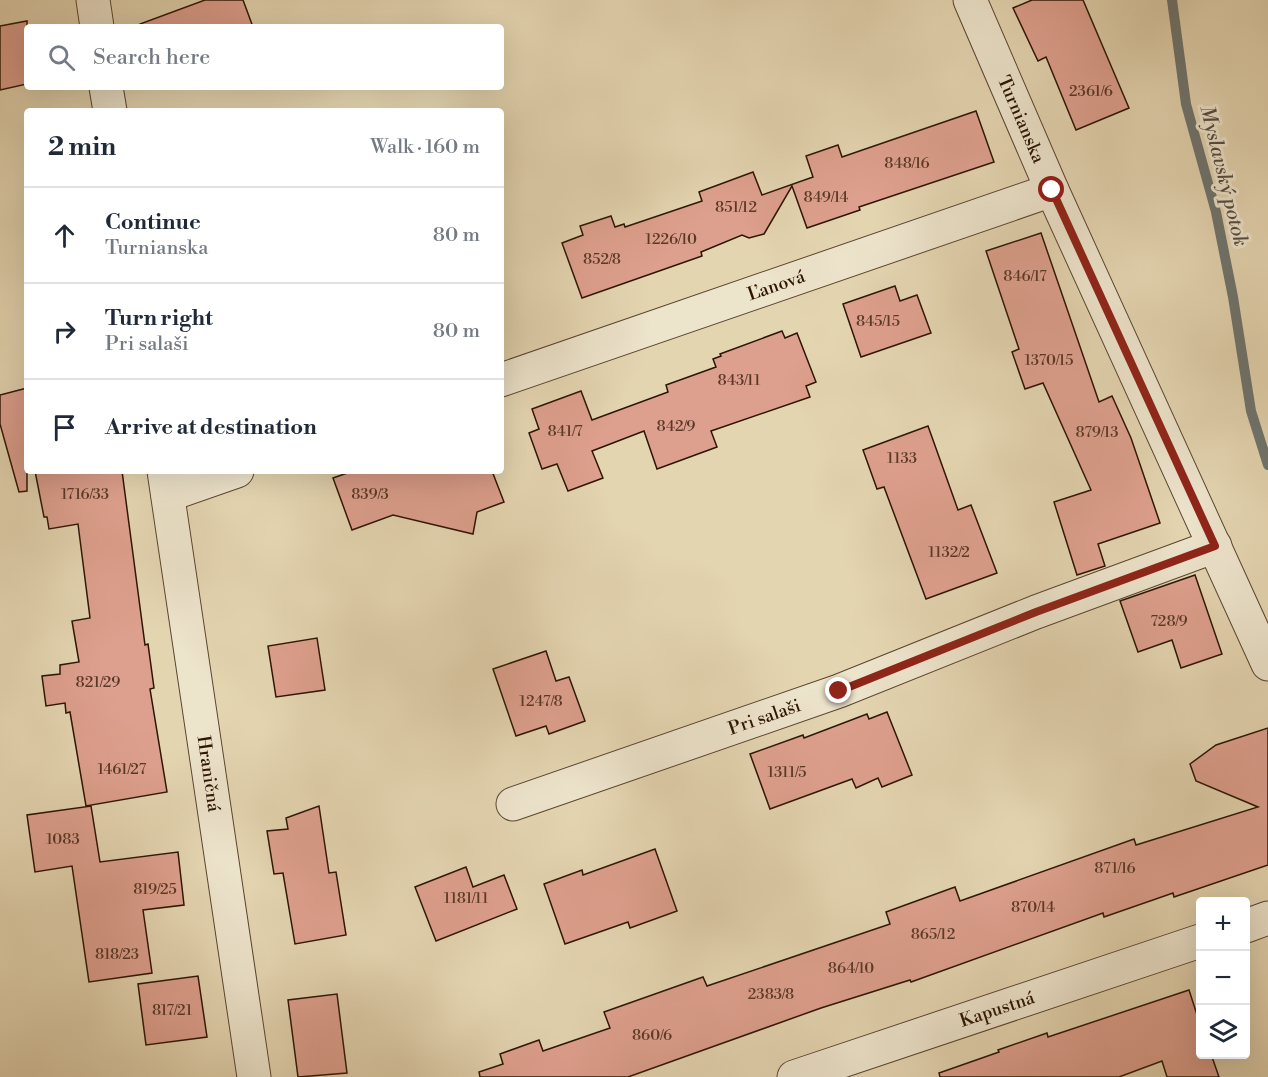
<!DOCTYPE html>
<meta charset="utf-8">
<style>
body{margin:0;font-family:"Libre Bodoni",serif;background:#f2f2f3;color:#1f2937}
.controls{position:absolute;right:18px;bottom:18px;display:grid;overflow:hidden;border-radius:6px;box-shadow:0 6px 24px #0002}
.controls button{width:54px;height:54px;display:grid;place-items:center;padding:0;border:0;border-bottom:2px solid #e0e1e3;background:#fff;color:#1f2937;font:30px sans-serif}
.stop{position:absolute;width:18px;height:18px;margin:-14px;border:4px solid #8f2418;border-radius:50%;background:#fff}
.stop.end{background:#8f2418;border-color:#fff;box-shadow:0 2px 6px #0008}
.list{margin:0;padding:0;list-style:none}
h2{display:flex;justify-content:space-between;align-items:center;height:78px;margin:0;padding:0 24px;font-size:26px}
h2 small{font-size:20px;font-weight:400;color:#747a83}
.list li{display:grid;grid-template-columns:39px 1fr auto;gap:18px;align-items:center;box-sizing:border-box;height:96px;padding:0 24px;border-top:2px solid #e0e1e3}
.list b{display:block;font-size:22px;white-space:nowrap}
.list p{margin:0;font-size:20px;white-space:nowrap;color:#747a83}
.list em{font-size:20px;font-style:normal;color:#747a83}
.icon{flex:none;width:33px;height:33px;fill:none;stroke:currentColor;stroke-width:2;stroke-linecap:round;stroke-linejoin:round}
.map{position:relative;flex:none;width:1268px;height:1077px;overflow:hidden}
.search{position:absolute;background:#fff;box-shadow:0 6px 24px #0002;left:24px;top:24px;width:480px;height:66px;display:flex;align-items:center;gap:15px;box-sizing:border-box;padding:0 21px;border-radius:6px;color:#747a83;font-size:22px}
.panel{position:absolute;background:#fff;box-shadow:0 6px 24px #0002;left:24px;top:108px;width:480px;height:366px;border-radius:6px}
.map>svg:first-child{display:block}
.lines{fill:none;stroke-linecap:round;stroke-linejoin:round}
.stream{stroke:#6f7670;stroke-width:10}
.building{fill:#dea08e;stroke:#2d1505;stroke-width:1.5}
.street-casing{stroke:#5b4530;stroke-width:35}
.street{stroke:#ede4cc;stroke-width:33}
.route{stroke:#8f2418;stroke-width:8}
.labels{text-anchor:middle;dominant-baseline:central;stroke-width:6;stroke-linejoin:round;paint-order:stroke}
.number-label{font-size:15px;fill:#593827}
.street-label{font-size:18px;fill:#2d1505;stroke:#ede4cc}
.water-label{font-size:20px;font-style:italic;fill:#544d43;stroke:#ede4cc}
</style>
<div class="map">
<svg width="1268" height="1077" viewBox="0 0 1268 1077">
<rect width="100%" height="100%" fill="#e4d5b1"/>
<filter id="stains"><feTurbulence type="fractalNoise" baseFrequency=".00333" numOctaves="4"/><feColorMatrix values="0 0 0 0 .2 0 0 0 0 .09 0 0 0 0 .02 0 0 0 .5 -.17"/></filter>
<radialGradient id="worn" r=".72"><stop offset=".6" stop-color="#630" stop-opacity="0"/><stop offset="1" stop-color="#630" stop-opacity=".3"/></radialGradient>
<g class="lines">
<path class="stream" d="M1172 0 1186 104 1216 212 1233 297 1251 411 1268 465"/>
</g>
<g class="building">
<path d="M205 0H243L253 27H140V24Z"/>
<path d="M1032 0H1083L1129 108 1076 130 1046 57 1038 61 1013 8Z"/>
<path d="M27 21V84L0 90V26Z"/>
<path d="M976 111 994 162 859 207 860 210 807 228 792 186 764 234 749 238 742 235 701 252 702 256 582 298 562 243 583 235 580 226 611 216 615 227 624 224 625 227 702 201 699 192 753 172 762 195 813 177 806 156 838 145 842 157Z"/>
<path d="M1041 233 1099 402 1112 396 1131 438 1160 523 1098 544 1105 566 1077 575 1054 502 1091 490 1043 383 1025 389 1012 352 1019 349 986 251Z"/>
<path d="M895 286 900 301 917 295 931 333 861 357 843 304Z"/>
<path d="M782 331 785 338 797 333 816 382 806 386 810 397 711 431 717 447 657 469 644 431 592 451 603 478 568 491 557 464 542 469 529 433 539 429 532 409 581 391 592 420 668 392 666 385 716 367 713 359 721 356 720 354Z"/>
<path d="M27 388V491L19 492 0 424V395Z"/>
<path d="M928 426 958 510 971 505 997 573 926 599 884 487 877 489 863 450Z"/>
<path d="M35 471H122L145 645 148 644 154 688 150 689 167 792 86 806 70 712 66 713 65 703 46 706 42 676 60 674V665L79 662 72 621 90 618 78 524 49 529 47 517H44Z"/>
<path d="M353 471H492L504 502 477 512 473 534 393 515 352 530 333 478Z"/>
<path d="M1195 575 1222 654 1181 668 1172 640 1138 652 1120 601Z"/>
<path d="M317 638 325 690 276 697 268 646Z"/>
<path d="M546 651 556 681 569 677 585 721 549 734 546 726 516 736 493 669Z"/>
<path d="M887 712 912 775 882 787 878 778 856 788 852 779 770 809 750 754 803 735 804 738 867 714 869 719Z"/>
<path d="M1268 728V865L1174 897 1173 893 1104 917 1103 913 911 982 910 980 821 1008 628 1077H480L479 1072 503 1064 500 1054 539 1040 543 1051 610 1028 604 1012 703 977 707 986 890 924 886 912 955 887 960 901 1134 839 1136 845 1258 807 1196 781 1190 764 1216 745Z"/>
<path d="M91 806 100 862 178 852 184 905 143 910 152 973 89 982 72 866 35 872 27 815Z"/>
<path d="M319 806 329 873 336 872 346 935 295 944 283 873 274 874 267 831 288 829 286 818Z"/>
<path d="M655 849 677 911 630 928 628 922 565 944 544 884 582 870 583 875Z"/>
<path d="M466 867 473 887 504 875 517 909 436 941 415 887Z"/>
<path d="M198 976 207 1037 146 1045 138 984Z"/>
<path d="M1189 990 1200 1024V1054H1211L1219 1077H1167L1162 1061 1119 1077H940L939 1073 999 1052 998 1050 1047 1033 1048 1037Z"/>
<path d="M337 994 347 1073 298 1077 288 1000Z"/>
</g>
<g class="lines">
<g class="street-casing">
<g id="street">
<path d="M93 0 97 27"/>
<path id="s1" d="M970 0 1052 190 1268 664"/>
<path d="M106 87 110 111"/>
<path id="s2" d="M501 380 1052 190"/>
<path id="s3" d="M164 471 254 1077"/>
<path d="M168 495 237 471"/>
<path id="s4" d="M513 804 839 691 1036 612 1215 546"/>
<path d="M1246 926 1268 918"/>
<path id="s5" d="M794 1077 1200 941"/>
</g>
</g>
<use href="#street" class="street"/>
</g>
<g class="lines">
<path class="route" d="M839 691 1036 612 1215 546 1052 190"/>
</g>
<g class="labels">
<g class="number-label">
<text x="1091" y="91">2361/6</text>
<text x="907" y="163">848/16</text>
<text x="826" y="197">849/14</text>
<text x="736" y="207">851/12</text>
<text x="671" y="239">1226/10</text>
<text x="602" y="259">852/8</text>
<text x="1025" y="276">846/17</text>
<text x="878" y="321">845/15</text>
<text x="1049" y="360">1370/15</text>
<text x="739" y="380">843/11</text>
<text x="676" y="426">842/9</text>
<text x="565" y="431">841/7</text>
<text x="1097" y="432">879/13</text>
<text x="902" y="458">1133</text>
<text x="85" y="494">1716/33</text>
<text x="370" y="494">839/3</text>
<text x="949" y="552">1132/2</text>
<text x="1169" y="621">728/9</text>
<text x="98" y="682">821/29</text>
<text x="541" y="701">1247/8</text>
<text x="122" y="769">1461/27</text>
<text x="787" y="772">1311/5</text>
<text x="63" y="839">1083</text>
<text x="1115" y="868">871/16</text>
<text x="155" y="889">819/25</text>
<text x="466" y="898">1181/11</text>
<text x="1033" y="907">870/14</text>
<text x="933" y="934">865/12</text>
<text x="117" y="954">818/23</text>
<text x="851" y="968">864/10</text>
<text x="771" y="994">2383/8</text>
<text x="172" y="1010">817/21</text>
<text x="652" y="1035">860/6</text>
</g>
<g class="street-label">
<text stroke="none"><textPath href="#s1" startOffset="130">Turnianska</textPath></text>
<text stroke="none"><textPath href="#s2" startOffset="291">Ľanová</textPath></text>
<text stroke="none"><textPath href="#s4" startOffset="266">Pri salaši</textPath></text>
<text stroke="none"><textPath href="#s3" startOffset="306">Hraničná</textPath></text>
<text stroke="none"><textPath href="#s5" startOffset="214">Kapustná</textPath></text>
</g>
<g class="water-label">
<text transform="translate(1223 176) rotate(76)">Myslavský potok</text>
</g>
</g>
<rect width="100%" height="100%" filter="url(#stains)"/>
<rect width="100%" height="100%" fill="url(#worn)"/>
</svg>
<div class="controls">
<button>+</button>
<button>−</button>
<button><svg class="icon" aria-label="layers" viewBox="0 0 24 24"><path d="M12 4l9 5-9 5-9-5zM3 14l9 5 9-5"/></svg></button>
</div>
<div class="stop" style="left:1052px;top:190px"></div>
<div class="stop end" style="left:839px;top:691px"></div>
<div class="search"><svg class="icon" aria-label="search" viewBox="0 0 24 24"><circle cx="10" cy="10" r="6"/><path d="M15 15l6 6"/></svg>Search here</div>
<section class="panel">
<h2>2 min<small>Walk · 160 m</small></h2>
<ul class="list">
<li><svg class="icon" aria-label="ahead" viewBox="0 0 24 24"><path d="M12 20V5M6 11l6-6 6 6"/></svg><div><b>Continue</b><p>Turnianska</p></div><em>80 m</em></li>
<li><svg class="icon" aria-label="right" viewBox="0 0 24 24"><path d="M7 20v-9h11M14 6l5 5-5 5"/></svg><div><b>Turn right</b><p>Pri salaši</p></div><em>80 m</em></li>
<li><svg class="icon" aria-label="arrive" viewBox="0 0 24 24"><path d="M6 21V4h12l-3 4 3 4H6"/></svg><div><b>Arrive at destination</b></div></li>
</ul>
</section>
</div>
